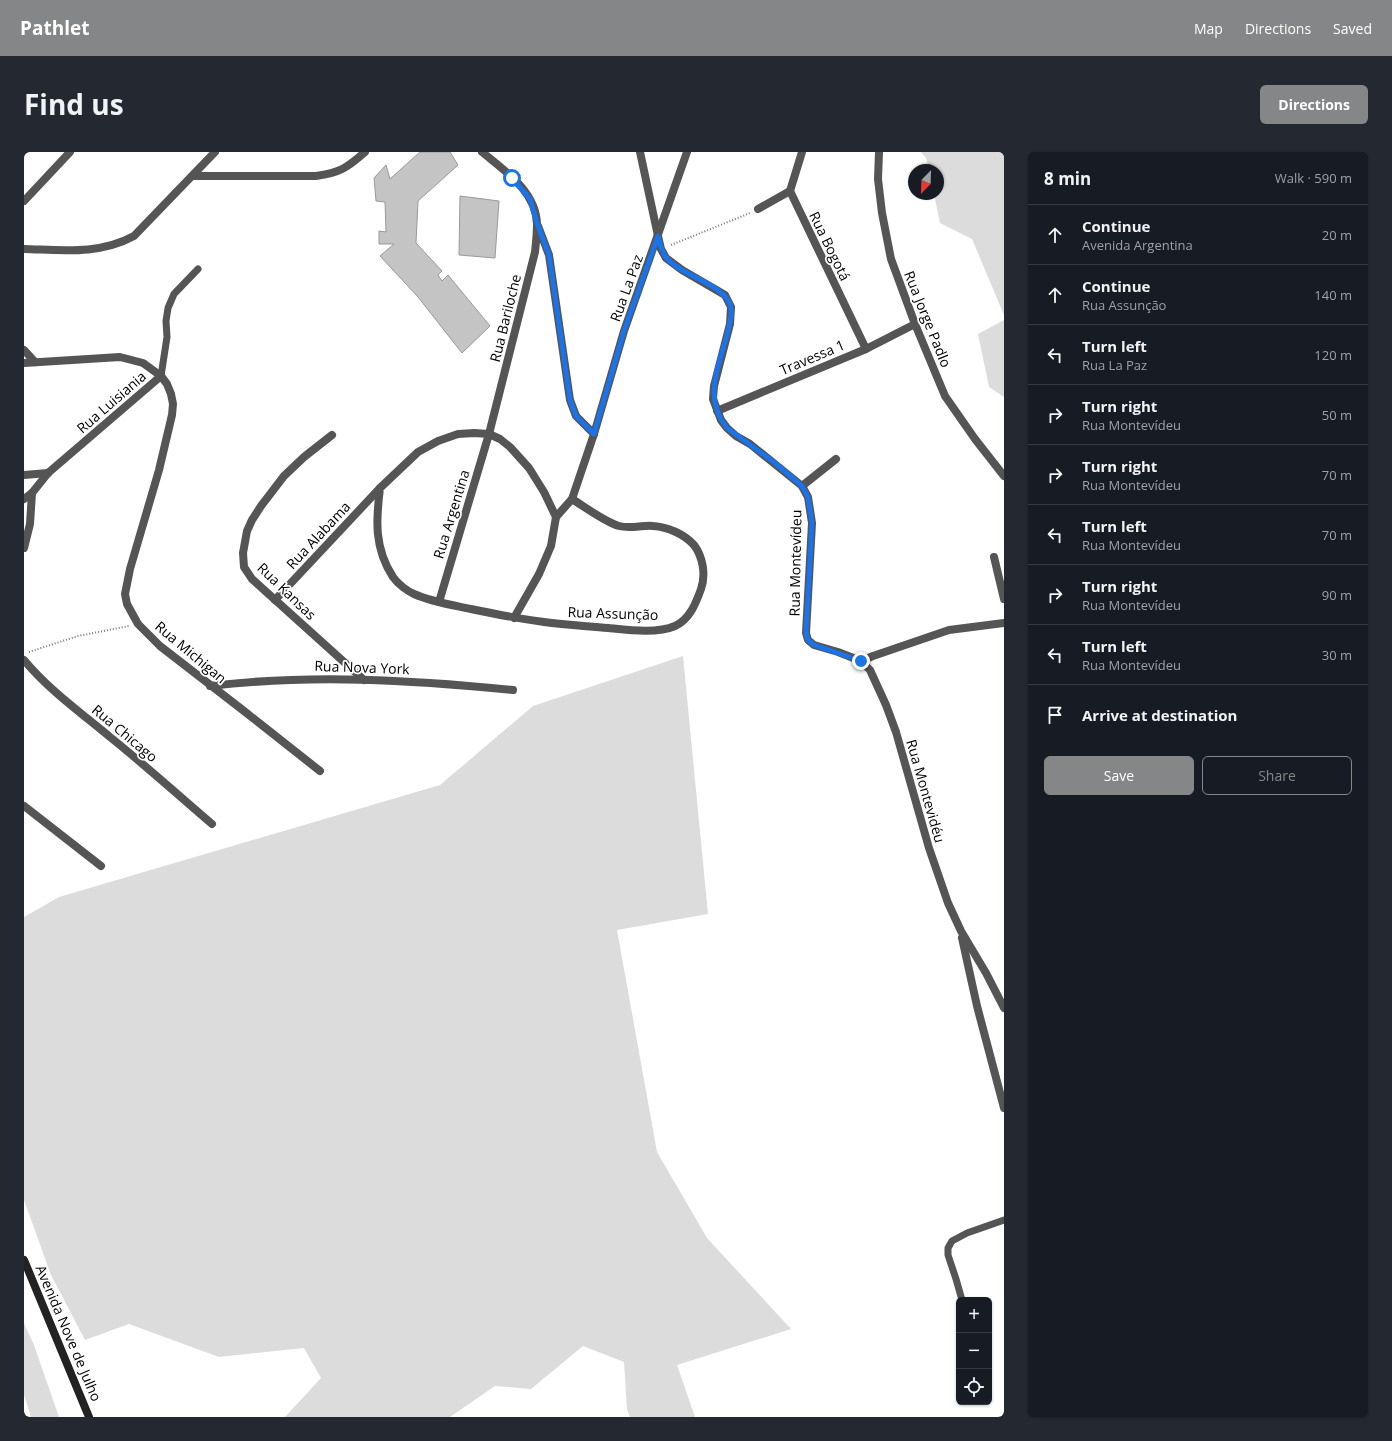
<!DOCTYPE html>
<meta charset="utf-8">
<style>
body{margin:0;font-family:"Open Sans",sans-serif;background:#242831;color:#f1f3f6}
.controls{position:absolute;right:12px;bottom:12px;display:grid;overflow:hidden;border-radius:6px;box-shadow:0 1px 3px #0004}
.controls button{width:36px;height:36px;display:grid;place-items:center;padding:0;border:0;border-bottom:1px solid #363941;background:#171b24;color:#f1f3f6;font:20px sans-serif}
.compass{position:absolute;left:884px;top:12px;width:36px;height:36px;border-radius:50%;background:#171b24;box-shadow:0 1px 3px #0004;rotate:203deg}
.stop{position:absolute;width:12px;height:12px;margin:-9px;border:3px solid #1a73e8;border-radius:50%;background:#fff}
.stop.end{background:#1a73e8;border-color:#fff;box-shadow:0 1px 4px #0008}
.list{margin:0;padding:0;list-style:none}
h2{display:flex;justify-content:space-between;align-items:center;height:52px;margin:0;padding:0 16px;font-size:17px}
h2 small{font-size:13px;font-weight:400;color:#9ea1a6}
.list li{display:grid;grid-template-columns:26px 1fr auto;gap:12px;align-items:center;box-sizing:border-box;height:60px;padding:0 16px;border-top:1px solid #363941}
.list b{display:block;font-size:15px;white-space:nowrap}
.list p{margin:0;font-size:13px;white-space:nowrap;color:#9ea1a6}
.list em{font-size:13px;font-style:normal;color:#9ea1a6}
.actions{display:flex;gap:8px;padding:12px 16px}
.actions a{flex:1;padding:9px 0;border:1px solid #858687;border-radius:6px;text-align:center;font-size:14px;color:#858687}
.actions .main{background:#858687;color:#fff}
.icon{flex:none;width:22px;height:22px;fill:none;stroke:currentColor;stroke-width:2;stroke-linecap:round;stroke-linejoin:round}
.map{position:relative;flex:none;width:980px;height:1265px;overflow:hidden;border-radius:6px}
header{display:flex;align-items:center;gap:24px;box-sizing:border-box;height:56px;padding:0 20px;background:#858687;color:#fff}
header strong{font-size:19px}
nav{display:flex;gap:22px;margin-inline-start:auto;font-size:14px}
.intro{display:flex;align-items:center;justify-content:space-between;box-sizing:border-box;height:96px;padding:0 24px}
h1{margin:0;font-size:28px}
.button{padding:10px 18px;border-radius:6px;background:#858687;color:#fff;font-size:14px;font-weight:700}
main{display:flex;gap:24px;padding:0 24px}
aside{flex:1;background:#171b24;border-radius:6px;box-shadow:0 1px 3px #0004}
.map>svg:first-child{display:block}
.green{fill:#dcdcdc}
.building{fill:#c4c4c4;stroke:#999}
.lines{fill:none;stroke-linecap:round;stroke-linejoin:round}
.path{stroke:#777;stroke-width:2;stroke-dasharray:1 2;stroke-linecap:butt}
.lane{stroke:#555;stroke-width:7}
.street{stroke:#555;stroke-width:8}
.secondary{stroke:#222;stroke-width:8}
.route{stroke:#1a73e8;stroke-width:5}
.labels{text-anchor:middle;dominant-baseline:central;stroke-width:3.5;stroke-linejoin:round;paint-order:stroke}
.street-label{font-size:14px;fill:#000;stroke:#fff}
</style>
<header>
<strong>Pathlet</strong>
<nav><a>Map</a><a>Directions</a><a>Saved</a></nav>
</header>
<div class="intro"><h1>Find us</h1><a class="button">Directions</a></div>
<main>
<div class="map">
<svg width="980" height="1265" viewBox="0 0 980 1265">
<rect width="100%" height="100%" fill="#fff"/>
<g class="green">
<path d="M897 0H980V163L948 87 916 71 910 42H914V18H905L902 6Z"/>
<path d="M980 168V245L965 235 954 182Z"/>
<path d="M659 504 684 762 593 778 633 1000 683 1086 767 1177 653 1213 671 1265H606L603 1257 600 1210 559 1194 507 1237 471 1234 426 1265H261L297 1226 280 1196 195 1205 105 1172 61 1188 27 1123 0 1048V765L35 745 416 633 509 554Z"/>
<path d="M0 1171 10 1193 35 1265H7L0 1243Z"/>
</g>
<g class="building">
<path d="M396 0H426L434 13 394 49 392 91 418 119 414 123 418 129 424 123 466 174 438 201 394 145 356 104 370 92H355V79L362 80 361 50 352 49 350 26 362 13 366 27Z"/>
<path d="M436 44 475 49 471 106 435 103Z"/>
</g>
<g class="lines">
<g class="path">
<path d="M647 93 726 61"/>
<path d="M5 500 54 484 105 474"/>
</g>
<g class="lane">
<path d="M137 224 143 185 142 169 144 156 150 142 174 117"/>
<path d="M938 1148 932 1127 924 1103V1096L928 1089 943 1081 980 1068"/>
</g>
<g class="street">
<path d="M616 0 634 84 637 97 642 106 658 118 701 143 707 155 706 172 690 234 689 247 697 268 703 276 712 284 726 292 778 334 784 345 788 371 782 481 784 488 790 493 814 500 837 509 846 518 862 553 872 580 905 696 924 751 937 779 962 821 980 856"/>
<path d="M778 0 766 39 842 197"/>
<path d="M855 0 854 27 858 61 867 107 891 172 921 244 951 287 980 324"/>
<path d="M169 24H292C316 21 324 15 341 0"/>
<path d="M0 49 46 0"/>
<path d="M734 57 766 39"/>
<path d="M514 74 525 103 546 248 552 264 570 282 548 347 532 365"/>
<path d="M0 97C38 98 75 103 110 84L191 0"/>
<path d="M0 198 11 210"/>
<path d="M0 211 96 205 119 211 137 224 143 232 147 242 149 252 148 263 135 318 106 417 101 442 103 452 114 472 136 494 220 559 296 619"/>
<path d="M693 259 842 197 891 172"/>
<path d="M570 282 600 179 663 0"/>
<path d="M308 283 280 305 260 324 237 354 228 368 223 379 219 401 220 415 228 427 340 528"/>
<path d="M0 323 24 321"/>
<path d="M778 334 812 307"/>
<path d="M0 347 8 341 24 321 137 224"/>
<path d="M0 396 6 372 8 341"/>
<path d="M970 405 980 447"/>
<path d="M251 448 356 336"/>
<path d="M415 450 465 282 511 100C512 91 513 81 513 72 512 39 481 19 458 0"/>
<path d="M490 466 515 422 527 394 532 365 520 340 505 316 486 295 476 287 465 282 450 281 434 282 414 289 394 300 356 336C352 368 350 396 369 425 374 432 383 439 390 442 408 450 428 453 447 457 471 462 495 467 520 470 541 473 563 474 584 476 604 478 633 482 651 474 666 467 672 451 677 437 682 423 679 405 670 393 660 382 644 375 629 374 618 373 606 377 595 374 581 370 561 355 548 347"/>
<path d="M0 508C25 538 56 560 86 585 121 613 154 643 188 672"/>
<path d="M837 509 849 504 925 478 980 471"/>
<path d="M186 534C287 522 388 528 489 538"/>
<path d="M0 654 77 714"/>
<path d="M938 786 953 854 980 956"/>
</g>
<path class="secondary" d="M0 1108 65 1265"/>
</g>
<g class="lines">
<path class="route" d="M488 26 506 47 513 71 525 103 546 248 552 264 570 282 600 179 634 84C636 91 637 98 641 104 655 124 703 132 707 156 708 165 705 175 703 183 694 216 679 246 703 276L751 311 778 334 784 345 788 371 782 481 784 488 790 493 837 509"/>
</g>
<g class="labels">
<g class="street-label">
<text transform="translate(806 94) rotate(64)">Rua Bogotá</text>
<text transform="translate(602 136) rotate(-70)">Rua La Paz</text>
<text transform="translate(481 166) rotate(-76)">Rua Bariloche</text>
<text transform="translate(904 167) rotate(68)">Rua Jorge Padlo</text>
<text transform="translate(788 205) rotate(-23)">Travessa 1</text>
<text transform="translate(87 250) rotate(-41)">Rua Luisiania</text>
<text transform="translate(427 362) rotate(-73)">Rua Argentina</text>
<text transform="translate(294 383) rotate(-47)">Rua Alabama</text>
<text transform="translate(771 411) rotate(-89)">Rua Montevídeu</text>
<text transform="translate(263 439) rotate(44)">Rua Kansas</text>
<text transform="translate(589 461) rotate(2)">Rua Assunção</text>
<text transform="translate(167 500) rotate(40)">Rua Michigan</text>
<text transform="translate(338 515) rotate(2)">Rua Nova York</text>
<text transform="translate(101 581) rotate(40)">Rua Chicago</text>
<text transform="translate(902 639) rotate(74)">Rua Montevidéu</text>
<text transform="translate(45 1181) rotate(67)">Avenida Nove de Julho</text>
</g>
</g>
</svg>
<div class="controls">
<button>+</button>
<button>−</button>
<button><svg class="icon" aria-label="locate" viewBox="0 0 24 24"><circle cx="12" cy="12" r="6"/><path d="M12 2v4M12 18v4M2 12h4M18 12h4"/></svg></button>
</div>
<svg class="compass" viewBox="-18 -18 36 36"><path d="M0-13l5 13h-10z" fill="#e53935"/><path d="M0 13l5-13h-10z" fill="#9ea1a6"/></svg>
<div class="stop" style="left:488px;top:26px"></div>
<div class="stop end" style="left:837px;top:509px"></div>
</div>
<aside>
<h2>8 min<small>Walk · 590 m</small></h2>
<ul class="list">
<li><svg class="icon" aria-label="ahead" viewBox="0 0 24 24"><path d="M12 20V5M6 11l6-6 6 6"/></svg><div><b>Continue</b><p>Avenida Argentina</p></div><em>20 m</em></li>
<li><svg class="icon" aria-label="ahead" viewBox="0 0 24 24"><path d="M12 20V5M6 11l6-6 6 6"/></svg><div><b>Continue</b><p>Rua Assunção</p></div><em>140 m</em></li>
<li><svg class="icon" aria-label="left" viewBox="0 0 24 24"><path d="M17 20v-9H6M10 6l-5 5 5 5"/></svg><div><b>Turn left</b><p>Rua La Paz</p></div><em>120 m</em></li>
<li><svg class="icon" aria-label="right" viewBox="0 0 24 24"><path d="M7 20v-9h11M14 6l5 5-5 5"/></svg><div><b>Turn right</b><p>Rua Montevídeu</p></div><em>50 m</em></li>
<li><svg class="icon" aria-label="right" viewBox="0 0 24 24"><path d="M7 20v-9h11M14 6l5 5-5 5"/></svg><div><b>Turn right</b><p>Rua Montevídeu</p></div><em>70 m</em></li>
<li><svg class="icon" aria-label="left" viewBox="0 0 24 24"><path d="M17 20v-9H6M10 6l-5 5 5 5"/></svg><div><b>Turn left</b><p>Rua Montevídeu</p></div><em>70 m</em></li>
<li><svg class="icon" aria-label="right" viewBox="0 0 24 24"><path d="M7 20v-9h11M14 6l5 5-5 5"/></svg><div><b>Turn right</b><p>Rua Montevídeu</p></div><em>90 m</em></li>
<li><svg class="icon" aria-label="left" viewBox="0 0 24 24"><path d="M17 20v-9H6M10 6l-5 5 5 5"/></svg><div><b>Turn left</b><p>Rua Montevídeu</p></div><em>30 m</em></li>
<li><svg class="icon" aria-label="arrive" viewBox="0 0 24 24"><path d="M6 21V4h12l-3 4 3 4H6"/></svg><div><b>Arrive at destination</b></div></li>
</ul>
<div class="actions"><a class="main">Save</a><a>Share</a></div>
</aside>
</main>
